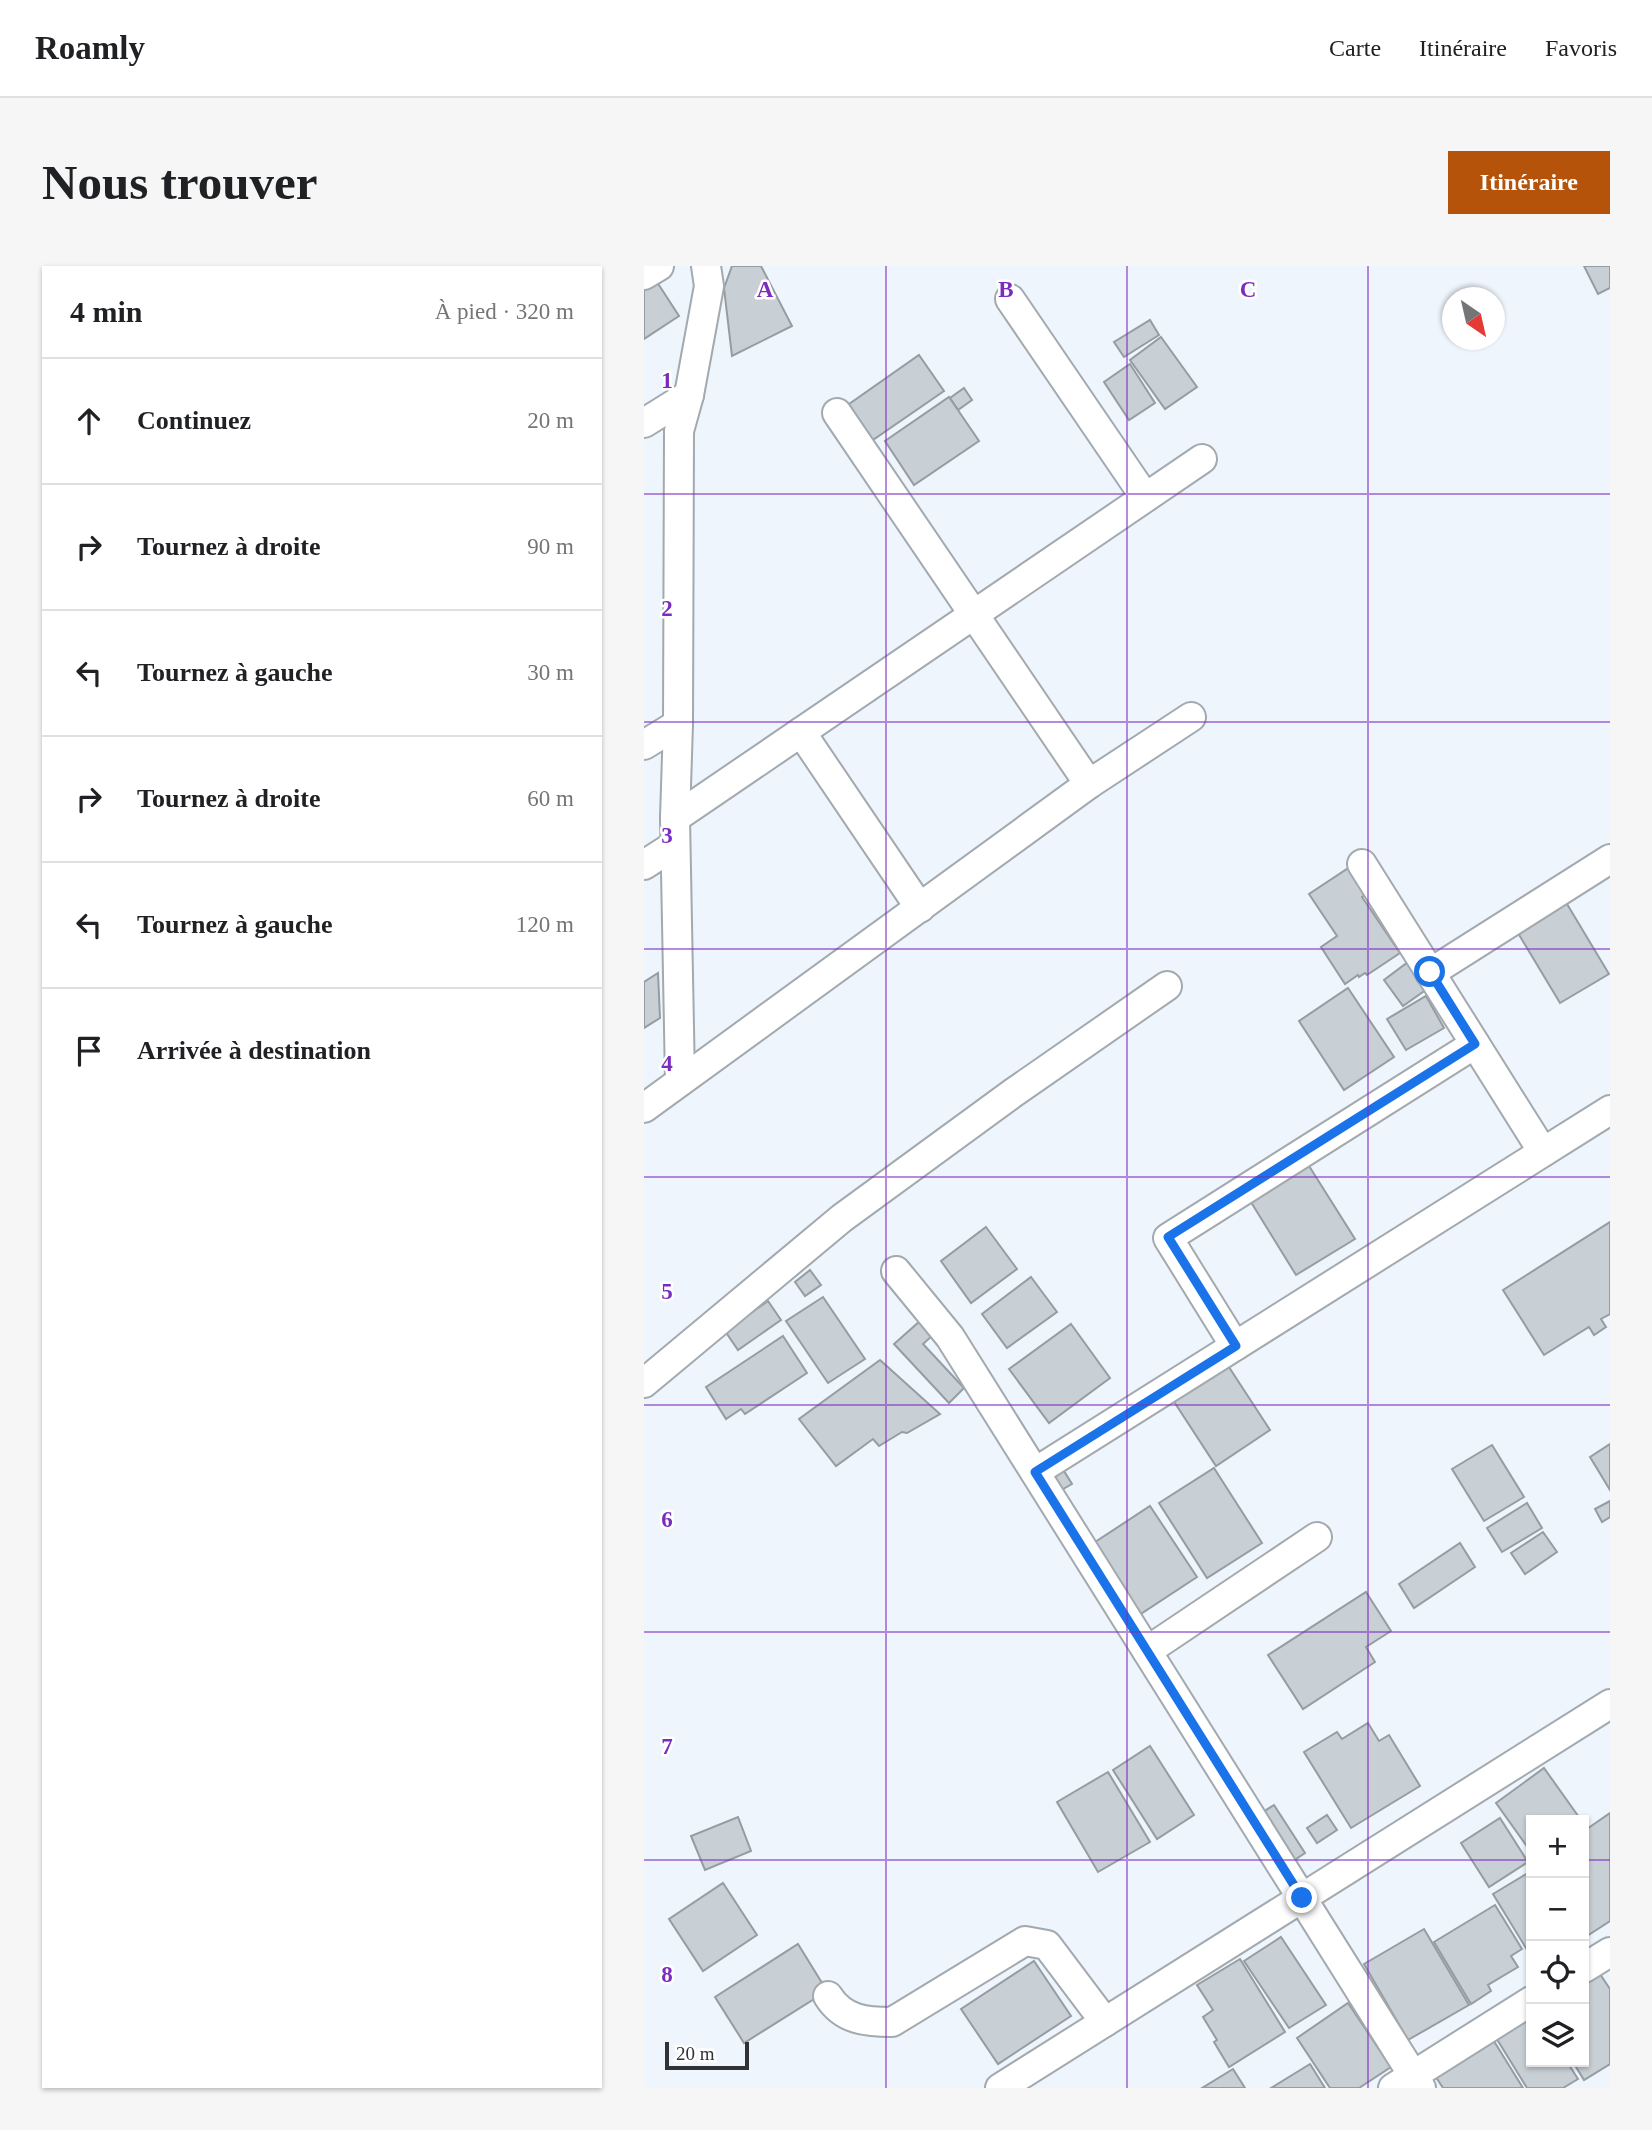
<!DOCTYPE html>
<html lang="fr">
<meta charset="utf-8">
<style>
body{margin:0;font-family:Georgia,serif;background:#f6f6f6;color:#202124}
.controls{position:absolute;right:21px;bottom:21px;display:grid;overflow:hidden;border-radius:0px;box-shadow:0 2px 5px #0004}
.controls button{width:63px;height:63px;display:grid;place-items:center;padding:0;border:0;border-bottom:2px solid #e0e0e0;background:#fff;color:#202124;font:35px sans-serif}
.compass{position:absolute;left:798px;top:21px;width:63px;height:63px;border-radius:50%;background:#fff;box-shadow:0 2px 5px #0004;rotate:146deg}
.scale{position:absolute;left:21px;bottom:18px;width:84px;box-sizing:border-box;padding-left:7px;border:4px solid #303235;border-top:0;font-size:19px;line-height:24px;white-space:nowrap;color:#303235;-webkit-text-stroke:5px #fff;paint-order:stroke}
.stop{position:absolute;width:21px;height:21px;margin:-16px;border:5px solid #1a73e8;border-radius:50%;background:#fff}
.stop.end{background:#1a73e8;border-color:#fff;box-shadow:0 2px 7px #0008}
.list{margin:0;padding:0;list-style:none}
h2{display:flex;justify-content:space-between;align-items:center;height:91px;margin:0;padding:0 28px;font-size:30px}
h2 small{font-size:23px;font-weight:400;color:#757577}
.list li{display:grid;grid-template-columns:46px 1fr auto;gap:21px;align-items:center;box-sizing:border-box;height:126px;padding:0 28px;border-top:2px solid #e0e0e0}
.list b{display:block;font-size:26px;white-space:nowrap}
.list em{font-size:23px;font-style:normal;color:#757577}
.icon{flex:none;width:38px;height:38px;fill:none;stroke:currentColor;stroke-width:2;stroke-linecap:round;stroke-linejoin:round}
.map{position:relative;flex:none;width:966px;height:1822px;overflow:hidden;border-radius:0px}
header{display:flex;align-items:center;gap:42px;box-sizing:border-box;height:98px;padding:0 35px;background:#fff;border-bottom:2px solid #e0e0e0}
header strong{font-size:33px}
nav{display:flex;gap:38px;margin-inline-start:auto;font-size:24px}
.intro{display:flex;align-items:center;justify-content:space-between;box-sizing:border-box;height:168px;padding:0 42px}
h1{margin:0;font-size:49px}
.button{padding:18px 32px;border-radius:0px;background:#b45309;color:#fff;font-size:24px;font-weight:700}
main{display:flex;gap:42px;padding:0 42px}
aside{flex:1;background:#fff;border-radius:0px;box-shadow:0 2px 5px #0004}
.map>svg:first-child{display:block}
.building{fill:#c8d0d6;stroke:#959ca2;stroke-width:2}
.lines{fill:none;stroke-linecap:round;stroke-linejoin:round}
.street-casing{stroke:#a2a9af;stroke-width:32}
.street{stroke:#fff;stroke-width:28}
.route{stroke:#1a73e8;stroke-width:9}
.grid{fill:none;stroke:#7b2cbf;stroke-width:2;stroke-opacity:0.55}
.grid-label{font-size:23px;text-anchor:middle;font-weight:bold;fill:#7b2cbf;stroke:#fff;stroke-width:5;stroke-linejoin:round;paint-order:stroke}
</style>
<header>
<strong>Roamly</strong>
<nav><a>Carte</a><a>Itinéraire</a><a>Favoris</a></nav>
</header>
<div class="intro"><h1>Nous trouver</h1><a class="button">Itinéraire</a></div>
<main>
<aside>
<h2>4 min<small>À pied · 320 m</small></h2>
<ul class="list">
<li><svg class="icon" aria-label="ahead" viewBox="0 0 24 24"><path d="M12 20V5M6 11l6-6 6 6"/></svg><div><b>Continuez</b></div><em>20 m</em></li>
<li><svg class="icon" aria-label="right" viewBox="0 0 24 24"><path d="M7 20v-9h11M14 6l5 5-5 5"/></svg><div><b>Tournez à droite</b></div><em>90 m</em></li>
<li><svg class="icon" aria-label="left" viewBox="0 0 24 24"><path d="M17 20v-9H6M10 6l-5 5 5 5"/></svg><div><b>Tournez à gauche</b></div><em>30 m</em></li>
<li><svg class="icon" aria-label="right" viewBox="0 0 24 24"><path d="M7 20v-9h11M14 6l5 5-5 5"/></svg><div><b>Tournez à droite</b></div><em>60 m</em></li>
<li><svg class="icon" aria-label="left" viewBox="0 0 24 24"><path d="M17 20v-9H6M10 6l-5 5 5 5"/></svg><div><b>Tournez à gauche</b></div><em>120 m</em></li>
<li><svg class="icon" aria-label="arrive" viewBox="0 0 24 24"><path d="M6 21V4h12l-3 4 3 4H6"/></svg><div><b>Arrivée à destination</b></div></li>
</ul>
</aside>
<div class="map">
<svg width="966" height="1822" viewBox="0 0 966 1822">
<rect width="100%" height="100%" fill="#eef5fc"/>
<g class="building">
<path d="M88 0H117L148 60 88 90 80 22Z"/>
<path d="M940 0H966V22L954 28Z"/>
<path d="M13 16 35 50 0 73V24Z"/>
<path d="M506 54 515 69 480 91 470 76Z"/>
<path d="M517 71 553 121 521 143 486 94Z"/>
<path d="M275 89 300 125 223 178 198 143Z"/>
<path d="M486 98 511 137 485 154 460 116Z"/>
<path d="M320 122 328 134 314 144 306 132Z"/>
<path d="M305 131 335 175 270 219 241 175Z"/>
<path d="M712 597 729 623 718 631 756 687 723 709 721 707 715 711 714 709 701 718 677 681 693 670 665 628Z"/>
<path d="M920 633 965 708 916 737 871 662Z"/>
<path d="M764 696 783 723 759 740 740 714Z"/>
<path d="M14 707 16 752 0 762V716Z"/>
<path d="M704 722 750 791 700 824 655 755Z"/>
<path d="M782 730 800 762 762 784 743 753Z"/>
<path d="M660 892 711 973 652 1009 602 928Z"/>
<path d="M966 956V1048L957 1053 962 1061 950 1069 945 1061 900 1089 859 1024Z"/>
<path d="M342 961 373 1003 327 1037 297 995Z"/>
<path d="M166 1004 177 1019 161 1030 151 1016Z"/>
<path d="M387 1011 413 1046 363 1082 338 1048Z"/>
<path d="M179 1031 221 1093 184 1117 142 1055Z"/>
<path d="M124 1035 137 1054 94 1084 81 1065Z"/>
<path d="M276 1055 289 1069 279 1078 320 1122 305 1137 250 1078Z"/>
<path d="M427 1058 466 1112 405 1157 365 1103Z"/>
<path d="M139 1070 163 1107 101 1148 97 1143 82 1153 62 1121Z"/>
<path d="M236 1094 296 1148 263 1167 258 1166 235 1180 229 1173 192 1200 155 1153Z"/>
<path d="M581 1095 626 1164 572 1200 527 1131Z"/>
<path d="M966 1178V1224L946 1191Z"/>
<path d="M848 1179 880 1231 840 1255 808 1203Z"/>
<path d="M415 1197 428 1218 414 1226 401 1205Z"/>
<path d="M570 1202 618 1277 563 1312 515 1237Z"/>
<path d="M966 1235V1251L958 1256 951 1243Z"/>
<path d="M883 1237 898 1262 858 1286 843 1262Z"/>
<path d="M506 1240 553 1311 489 1353 442 1282Z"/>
<path d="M899 1266 913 1286 881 1308 867 1287Z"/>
<path d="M816 1277 831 1301 770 1342 755 1318Z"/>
<path d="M722 1326 747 1365 722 1381 731 1396 659 1443 624 1389Z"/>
<path d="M724 1457 735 1475 745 1469 776 1520 707 1562 660 1486 693 1466 698 1473Z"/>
<path d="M506 1480 550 1549 513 1573 469 1504Z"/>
<path d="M900 1502 937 1554H887V1586L852 1537Z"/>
<path d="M464 1506 506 1576 454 1606 413 1536Z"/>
<path d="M630 1539 661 1587 643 1599 611 1551Z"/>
<path d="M966 1547V1655L940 1672V1565Z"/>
<path d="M683 1549 693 1564 673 1577 663 1562Z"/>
<path d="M94 1551 107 1585 61 1604 47 1570Z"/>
<path d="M856 1552 884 1596 845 1621 817 1577Z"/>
<path d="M884 1607 887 1612V1686L885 1687 849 1628Z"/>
<path d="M79 1617 113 1669 59 1705 25 1653Z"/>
<path d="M851 1639 878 1683 867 1690 874 1701 844 1719 847 1725 827 1738 790 1676Z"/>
<path d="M780 1663 825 1739 764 1774 720 1698Z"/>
<path d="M637 1671 682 1739 645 1762 600 1695Z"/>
<path d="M154 1678 183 1725 100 1777 71 1731Z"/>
<path d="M596 1693 641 1766 585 1801 570 1776 573 1774 559 1751 569 1744 553 1719Z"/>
<path d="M390 1695 427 1750 354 1798 317 1743Z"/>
<path d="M954 1705 966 1723V1798L940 1814 929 1796H940V1715Z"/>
<path d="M704 1737 747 1801 715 1822H686L653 1772Z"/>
<path d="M887 1748V1796H923L934 1813 919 1822H883L851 1770Z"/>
<path d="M848 1772 879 1822H799L790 1808Z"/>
<path d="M666 1798 681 1822H627Z"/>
<path d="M589 1803 601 1822H558Z"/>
</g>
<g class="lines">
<g class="street-casing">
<g id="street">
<path d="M0 9 15 0"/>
<path d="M366 33 501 231"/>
<path d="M193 147 445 518"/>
<path d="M0 157 45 129"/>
<path d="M157 466 276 642"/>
<path d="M0 479 34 458"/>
<path d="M31 552 558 193"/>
<path d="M718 598 899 886"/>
<path d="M0 599 31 579"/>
<path d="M786 707 966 593"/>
<path d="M36 814 31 552 34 458 35 165 45 129 65 20 62 0"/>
<path d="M0 842 445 518 547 451"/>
<path d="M252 1005 306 1071 777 1822"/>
<path d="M591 1080 524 972 831 778"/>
<path d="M0 1117 198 952 369 827 523 720"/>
<path d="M391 1206 966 844"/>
<path d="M503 1385 673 1271"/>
<path d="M940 1702 966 1686"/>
<path d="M184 1730C199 1754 222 1756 248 1756L381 1675 403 1679 461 1756"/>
<path d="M356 1822 966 1438"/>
<path d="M749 1822 887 1735"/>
</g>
</g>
<use href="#street" class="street"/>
</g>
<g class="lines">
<path class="route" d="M658 1632 391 1206 592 1080 524 971 831 778 786 706"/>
</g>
<path class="grid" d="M242 0V1822M483 0V1822M724 0V1822M0 228H966M0 456H966M0 683H966M0 911H966M0 1139H966M0 1366H966M0 1594H887M940 1594H966"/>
<g class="grid-label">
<text x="121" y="31">A</text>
<text x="362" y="31">B</text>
<text x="604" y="31">C</text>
<text x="23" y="122">1</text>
<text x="23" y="350">2</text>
<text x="23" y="577">3</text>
<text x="23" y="805">4</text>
<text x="23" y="1033">5</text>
<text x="23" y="1261">6</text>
<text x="23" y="1488">7</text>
<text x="23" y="1716">8</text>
</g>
</svg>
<div class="controls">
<button>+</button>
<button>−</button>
<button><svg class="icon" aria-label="locate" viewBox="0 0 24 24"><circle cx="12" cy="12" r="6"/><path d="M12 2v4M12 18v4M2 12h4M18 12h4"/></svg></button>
<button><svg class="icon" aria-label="layers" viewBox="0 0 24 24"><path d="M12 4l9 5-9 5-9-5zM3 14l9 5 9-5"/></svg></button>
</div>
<svg class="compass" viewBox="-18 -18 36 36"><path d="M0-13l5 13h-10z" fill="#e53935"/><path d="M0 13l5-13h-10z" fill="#757577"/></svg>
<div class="scale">20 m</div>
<div class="stop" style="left:786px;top:706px"></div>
<div class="stop end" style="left:658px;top:1632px"></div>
</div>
</main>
